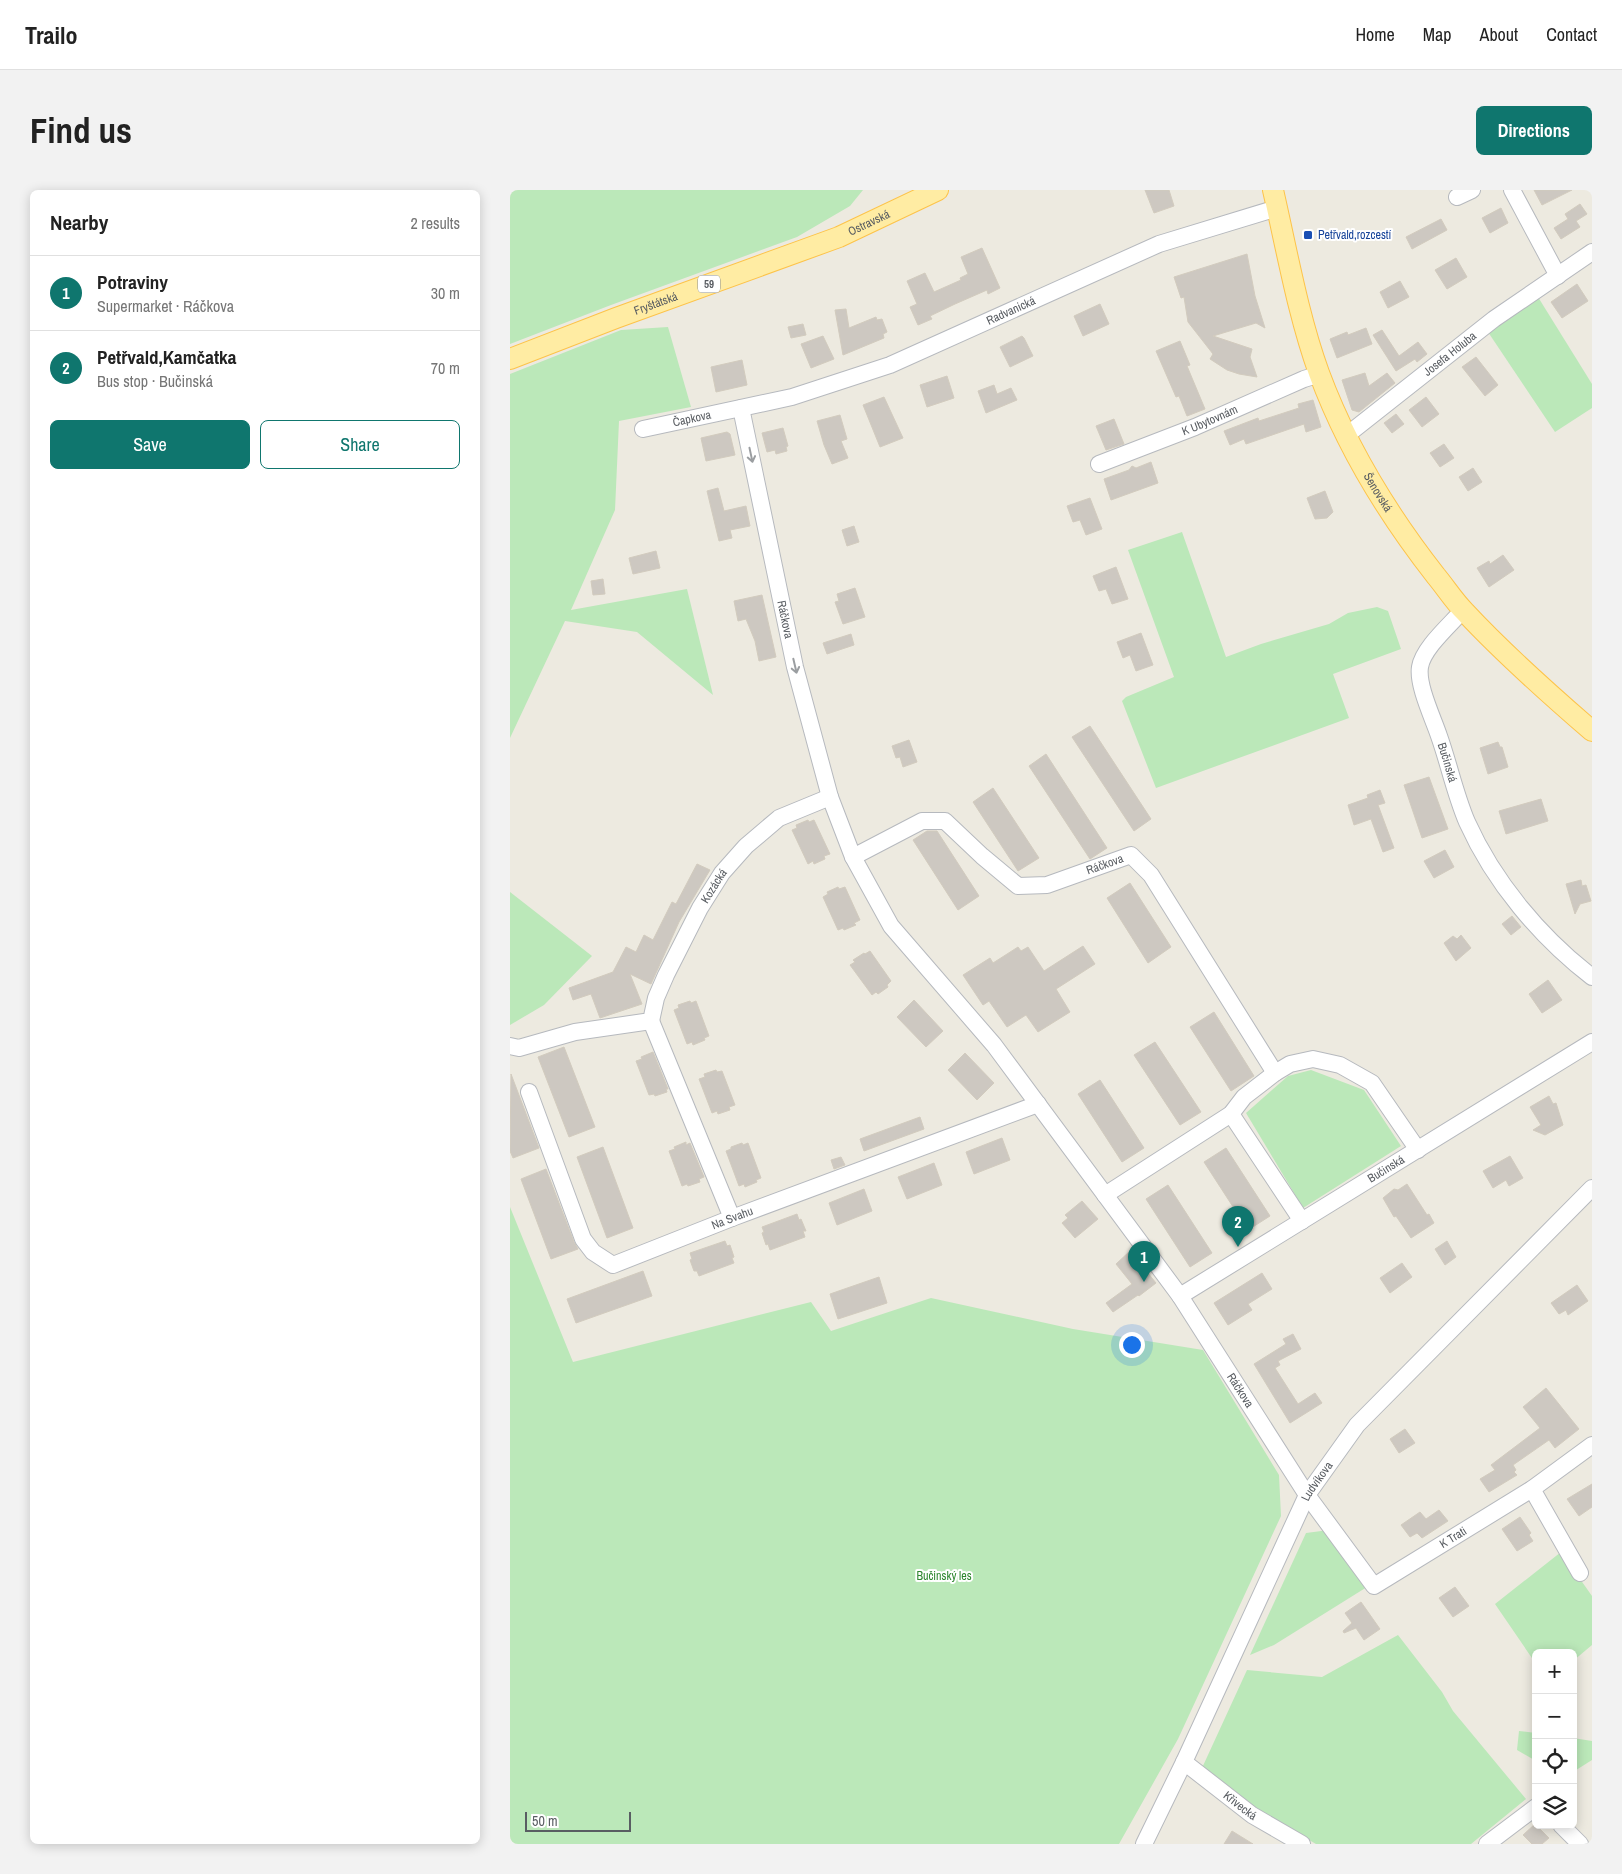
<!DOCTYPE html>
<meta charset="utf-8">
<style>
body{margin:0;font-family:"Archivo Narrow",sans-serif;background:#f2f2f2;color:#222}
.controls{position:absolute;right:15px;bottom:15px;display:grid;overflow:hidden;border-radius:8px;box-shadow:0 2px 12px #0003}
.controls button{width:45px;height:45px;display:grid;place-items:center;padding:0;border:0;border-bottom:1px solid #e0e0e0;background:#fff;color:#222;font:25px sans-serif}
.scale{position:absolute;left:15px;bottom:12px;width:106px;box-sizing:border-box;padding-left:5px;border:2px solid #595d62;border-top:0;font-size:14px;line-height:18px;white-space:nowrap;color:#595d62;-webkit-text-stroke:4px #fff;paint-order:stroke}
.you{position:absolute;left:621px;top:1154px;width:18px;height:18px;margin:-12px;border:4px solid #fff;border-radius:50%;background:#1a73e8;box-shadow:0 0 0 8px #1a73e833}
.badge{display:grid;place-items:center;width:32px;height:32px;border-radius:50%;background:#0f766e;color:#fff;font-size:16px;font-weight:700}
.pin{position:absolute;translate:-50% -41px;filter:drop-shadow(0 1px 2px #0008)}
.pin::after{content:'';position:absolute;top:26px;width:18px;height:15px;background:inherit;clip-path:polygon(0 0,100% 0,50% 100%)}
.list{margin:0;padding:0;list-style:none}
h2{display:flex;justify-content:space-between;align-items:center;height:65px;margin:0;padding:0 20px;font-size:21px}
h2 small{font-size:16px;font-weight:400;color:#767676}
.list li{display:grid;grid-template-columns:32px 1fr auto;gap:15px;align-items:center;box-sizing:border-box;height:75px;padding:0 20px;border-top:1px solid #e0e0e0}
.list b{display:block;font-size:19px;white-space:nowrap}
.list p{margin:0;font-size:16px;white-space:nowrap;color:#767676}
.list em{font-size:16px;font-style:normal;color:#767676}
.actions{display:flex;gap:10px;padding:15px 20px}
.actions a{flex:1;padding:11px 0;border:1px solid #0f766e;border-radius:8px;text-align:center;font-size:18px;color:#0f766e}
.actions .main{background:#0f766e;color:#fff}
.icon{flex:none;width:28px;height:28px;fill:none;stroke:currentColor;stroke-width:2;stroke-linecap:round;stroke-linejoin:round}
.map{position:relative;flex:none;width:1082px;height:1654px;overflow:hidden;border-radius:8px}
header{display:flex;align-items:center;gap:30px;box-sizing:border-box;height:70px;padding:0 25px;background:#fff;border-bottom:1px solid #e0e0e0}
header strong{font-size:24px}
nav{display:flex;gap:28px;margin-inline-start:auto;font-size:18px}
.intro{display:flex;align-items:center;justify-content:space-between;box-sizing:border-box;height:120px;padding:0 30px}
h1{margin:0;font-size:35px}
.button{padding:12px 22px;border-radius:8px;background:#0f766e;color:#fff;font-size:18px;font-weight:700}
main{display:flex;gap:30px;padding:0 30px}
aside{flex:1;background:#fff;border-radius:8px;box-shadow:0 2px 12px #0003}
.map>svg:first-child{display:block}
.green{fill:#bbe8b9}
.building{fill:#cdc8c1;stroke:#d2cbbe}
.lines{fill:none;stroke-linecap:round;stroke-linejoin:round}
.minor-casing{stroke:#b6b9be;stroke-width:18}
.major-casing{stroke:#fdc349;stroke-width:22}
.minor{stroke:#fff;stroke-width:16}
.major{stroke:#ffeca3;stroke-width:20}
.oneway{stroke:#9b9ea1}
.transit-dot{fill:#1a4fb4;stroke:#fff;stroke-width:2}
.labels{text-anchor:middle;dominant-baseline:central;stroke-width:4;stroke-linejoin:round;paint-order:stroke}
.shield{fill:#fff;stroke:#8b8e91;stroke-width:1}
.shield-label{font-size:11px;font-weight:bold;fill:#595d62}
.street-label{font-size:12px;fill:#595d62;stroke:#fff}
.transit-label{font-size:12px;fill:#164399;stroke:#fff;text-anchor:start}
.park-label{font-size:12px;fill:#2d862e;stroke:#fff}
</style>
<header>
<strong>Trailo</strong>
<nav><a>Home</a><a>Map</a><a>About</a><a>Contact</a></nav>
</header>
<div class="intro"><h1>Find us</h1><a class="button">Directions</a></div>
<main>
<aside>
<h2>Nearby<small>2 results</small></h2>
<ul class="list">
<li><span class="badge">1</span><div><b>Potraviny</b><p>Supermarket · Ráčkova</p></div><em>30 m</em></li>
<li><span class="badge">2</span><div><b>Petřvald,Kamčatka</b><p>Bus stop · Bučinská</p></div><em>70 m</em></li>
</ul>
<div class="actions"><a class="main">Save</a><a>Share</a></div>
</aside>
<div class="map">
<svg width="1082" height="1654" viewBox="0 0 1082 1654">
<rect width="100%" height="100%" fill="#edeae0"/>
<g class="green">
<path d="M0 0H353L340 16 287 47 101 115 0 154Z"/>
<path d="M1028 107 1082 194V218L1045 242 978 142Z"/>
<path d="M158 137 181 217 109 231 105 320 61 420 177 399 203 505 127 442 55 431 0 548V184L111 140Z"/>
<path d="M672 342 716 467 751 454 819 434 838 423 867 417 878 421 891 459 823 484 839 528 646 598 612 511 616 507 664 487 618 360Z"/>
<path d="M0 702 82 766 34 815 0 835Z"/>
<path d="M801 880 854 900 891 956 793 1018 736 923 778 886Z"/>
<path d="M0 1017 63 1172 301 1112 321 1141 421 1108 563 1139 693 1160 769 1285 771 1326 668 1549 609 1654H0Z"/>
<path d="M819 1340 857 1397 764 1455 740 1465 796 1343Z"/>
<path d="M1051 1362 1082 1406V1455L1063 1471V1463H1026V1474L985 1414Z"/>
<path d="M888 1445 932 1502 943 1521 1016 1609 961 1654H806L749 1621 692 1578 737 1480 812 1487Z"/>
<path d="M1009 1541 1026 1543V1571L1007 1560Z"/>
<path d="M1063 1548 1082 1551V1570L1063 1582Z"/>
</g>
<g class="building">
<path d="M635 0H659L664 16 644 23Z"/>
<path d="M1024 0H1062L1032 15Z"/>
<path d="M1070 14 1077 24 1066 31 1070 37 1051 49 1044 38 1058 29 1055 24Z"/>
<path d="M991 18 998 33 980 43 972 28Z"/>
<path d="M931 29 937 40 902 59 896 47Z"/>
<path d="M472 58 490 98 478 104 477 100 445 114 420 126 422 129 408 135 400 117 407 114 397 91 415 83 424 102 451 90 450 88 458 84 451 67Z"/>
<path d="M737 64 745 106 755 138 746 133 703 146 742 159 740 167 747 187 729 184 717 180 700 169 703 164 678 132 674 107 671 108 664 87Z"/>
<path d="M946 68 957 87 937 99 925 80Z"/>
<path d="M890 91 899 107 878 118 870 102Z"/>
<path d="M1067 94 1078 111 1052 128 1041 112Z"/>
<path d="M590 114 599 134 573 146 564 126Z"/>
<path d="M336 119 339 138 366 127 367 130 372 129 377 142 373 144 374 148 333 165 325 120Z"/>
<path d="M293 134 296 145 281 148 278 137Z"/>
<path d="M856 138 862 154 827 168 820 149 837 142 838 145Z"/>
<path d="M872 140 889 166 908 152 917 164 907 172 905 169 886 181 863 145Z"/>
<path d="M313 146 324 169 301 178 291 154Z"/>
<path d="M512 146 514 148 523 166 500 177 490 157Z"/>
<path d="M670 151 680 175 677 176 695 219 677 226 669 206 666 207 646 161Z"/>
<path d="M966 167 988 195 975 206 952 177Z"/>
<path d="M232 170 237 195 206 202 201 177Z"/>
<path d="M855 183 859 196 877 183 885 193 849 222 842 220 832 190Z"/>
<path d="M437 186 444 208 417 217 410 195Z"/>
<path d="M484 195 487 204 501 198 507 210 476 223 468 201Z"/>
<path d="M374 207 393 248 370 257 353 215Z"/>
<path d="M916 207 929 224 912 237 899 220Z"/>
<path d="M803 210 811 237 796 242 794 234 736 254 734 249 720 255 714 241 748 228 749 231 789 218 788 214Z"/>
<path d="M886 224 894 234 882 243 874 233Z"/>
<path d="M330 225 337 249 331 251 338 268 322 274 314 255 307 231Z"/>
<path d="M604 229 614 254 596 260 586 236Z"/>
<path d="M273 238 278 256 276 257 277 261 266 264 265 260 257 262 252 243Z"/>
<path d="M217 242 220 244 225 265 196 271 191 248Z"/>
<path d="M934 254 944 268 930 277 920 263Z"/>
<path d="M641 272 648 293 601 310 594 289 619 280 622 276 626 278Z"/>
<path d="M963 278 972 292 958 301 949 287Z"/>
<path d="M208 298 214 321 236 316 240 336 220 340 222 348 209 351 197 301Z"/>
<path d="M815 301 823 322 817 328 805 329 797 308Z"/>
<path d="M580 308 592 339 576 345 570 330 563 332 557 316Z"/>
<path d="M344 336 349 352 337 356 332 340Z"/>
<path d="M146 361 150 378 123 384 119 368Z"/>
<path d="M993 365 1004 380 979 397 967 378 979 371 980 374Z"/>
<path d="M606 377 618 409 602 414 596 399 589 401 583 386Z"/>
<path d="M93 389 95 404 83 405 81 391Z"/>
<path d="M345 398 355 427 333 434 325 412 329 411 327 404Z"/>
<path d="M252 405 266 467 249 471 245 451 236 429 228 431 224 411Z"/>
<path d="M631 443 643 475 626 481 620 465 613 468 607 452Z"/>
<path d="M341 444 344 455 317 464 313 453Z"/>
<path d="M580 536 641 629 624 641 562 547Z"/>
<path d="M399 550 407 572 393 577 390 567 386 568 382 556Z"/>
<path d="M988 552 990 557H992L998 577 978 584 970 558Z"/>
<path d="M536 564 597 658 580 669 519 576Z"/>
<path d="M919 587 938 639 912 648 894 595Z"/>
<path d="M483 598 529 668 508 681 463 612Z"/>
<path d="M870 600 875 613 868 615 884 658 873 662 861 629 844 635 838 615 858 608 857 605Z"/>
<path d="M1031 609 1038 631 996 644 989 621Z"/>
<path d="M298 630 299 632 304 630 320 664 314 666 315 669 304 674 303 671 298 674 282 640 287 638 286 635Z"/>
<path d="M417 641H427L469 706 448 720 403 650Z"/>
<path d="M935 660 944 677 924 688 914 671Z"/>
<path d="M187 674 200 680 169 732 141 794 120 784 132 814 90 828 81 804 63 810 59 798 103 782 116 757 126 762 134 745 143 750 162 712 166 714Z"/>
<path d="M1071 690 1072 696 1076 695 1081 711 1070 714 1065 724 1056 694Z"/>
<path d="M620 693 661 757 638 773 597 708Z"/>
<path d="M328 697 329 699 335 697 350 730 344 733 346 735 334 740 333 738 328 740 313 707 318 704 317 702Z"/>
<path d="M1002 726 1011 737 1001 745 992 734Z"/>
<path d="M951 745 961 758 946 771 934 753 943 746 947 749Z"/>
<path d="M573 756 585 774 546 799 560 822 528 842 516 825 497 837 479 811 473 815 453 785 480 768 483 773 508 757 511 761 518 757 534 781Z"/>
<path d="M360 761 381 791 377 795 378 797 368 804 366 802 362 805 340 775 345 772 343 770 354 763 355 764Z"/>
<path d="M1038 790 1052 810 1032 823 1019 804Z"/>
<path d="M404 810 433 841 416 857 387 827Z"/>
<path d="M180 811 181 813 186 811 199 846 194 848 195 850 183 855 182 852 177 854 164 820 169 818 168 815Z"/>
<path d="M704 822 744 886 721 901 680 837Z"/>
<path d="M645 852 691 922 670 935 624 865Z"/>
<path d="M54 857 85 937 59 947 28 867Z"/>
<path d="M143 862 158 899H156L157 902 145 906 144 904 139 905 126 871 132 869 131 867Z"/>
<path d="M455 863 484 893 467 910 438 880Z"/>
<path d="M206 880 207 882 212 881 225 915 219 917 220 920 208 924 207 921 202 923 189 889 195 887 194 884Z"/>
<path d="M1 884 29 958 3 968 0 961Z"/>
<path d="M590 890 634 958 612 972 568 904Z"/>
<path d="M1039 906 1043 914 1046 913 1053 935 1035 945 1023 940 1031 935 1020 917Z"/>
<path d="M410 927 414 939 354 961 350 949Z"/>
<path d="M492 948 500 970 464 984 456 962Z"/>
<path d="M176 952V955L180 953 194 987 189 989 190 992 178 996 177 994 172 996 159 961 165 959 164 957Z"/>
<path d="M232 953 233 955 238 953 251 988 246 990 247 992 235 997 234 994 229 996 216 961 221 959V957Z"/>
<path d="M93 957 123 1038 97 1048 67 967Z"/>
<path d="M716 958 760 1026 738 1040 694 972Z"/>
<path d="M1000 966 1013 988 999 996 996 990 983 998 973 981Z"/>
<path d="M331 967 335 975 324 979 321 970Z"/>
<path d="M424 973 432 995 397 1009 388 987Z"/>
<path d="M36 979 64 1052 68 1059 41 1069 11 989Z"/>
<path d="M897 994 917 1025 919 1024 924 1033 901 1048 886 1026 884 1027 873 1008 884 999 888 1000Z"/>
<path d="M658 995 702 1063 680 1077 636 1009Z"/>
<path d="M354 999 362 1021 327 1035 319 1013Z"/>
<path d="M572 1011 588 1029 565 1048 552 1033 558 1028 555 1025Z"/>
<path d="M287 1024 289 1030 291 1029 296 1041H293L295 1047 260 1060 258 1054 256 1055 252 1043 254 1042 252 1037Z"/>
<path d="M215 1051 217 1056 220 1055 224 1067 222 1068 224 1073 189 1086 187 1081H184L180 1070 182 1069 180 1063Z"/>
<path d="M937 1051 946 1067 935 1075 925 1059Z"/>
<path d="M620 1061 646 1093 629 1106 628 1105 603 1122 596 1113 622 1094 606 1074Z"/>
<path d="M892 1073 902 1087 880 1103 870 1088Z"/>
<path d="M133 1081 142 1106 66 1133 57 1109Z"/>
<path d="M752 1083 762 1099 738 1114 742 1120 718 1135 704 1113Z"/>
<path d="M369 1087 377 1113 328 1129 320 1104Z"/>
<path d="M1067 1095 1078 1111 1058 1125 1056 1120 1049 1124 1041 1113Z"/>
<path d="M783 1144 791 1159 768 1171 770 1175 765 1178 788 1214 805 1203 812 1213 780 1233 744 1174 776 1154 773 1149Z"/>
<path d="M1036 1198 1069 1239 1045 1258 1039 1250 1003 1275 1006 1280 1004 1282 1007 1285 979 1302 970 1289 985 1280 981 1275 1030 1238 1013 1217Z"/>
<path d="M895 1239 905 1253 889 1263 880 1249Z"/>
<path d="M1082 1294V1317L1069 1326 1057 1309Z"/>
<path d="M929 1320 938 1331 912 1348 907 1343 900 1347 891 1335 910 1322 916 1329Z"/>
<path d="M1010 1327 1021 1343 1019 1345 1023 1351 1007 1361 992 1339Z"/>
<path d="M945 1397 959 1416 943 1427 929 1408Z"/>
<path d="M851 1412 870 1439 854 1450 846 1438 834 1443 833 1441 842 1433 835 1423Z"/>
<path d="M1025 1634 1039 1648 1032 1654H1022L1013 1645Z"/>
<path d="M722 1641 743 1654H714Z"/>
</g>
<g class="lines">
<g class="minor-casing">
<g id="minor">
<path d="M1002 0 1048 86"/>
<path d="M947 7 962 0"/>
<path id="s1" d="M231 218 285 477 320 607 343 667 381 736 484 855 670 1106 797 1305 864 1396 1022 1299 1082 1255"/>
<path id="s2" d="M133 239 282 207 380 175 649 54 767 18"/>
<path id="s3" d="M837 245 984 129 1082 62"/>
<path id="s4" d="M589 274 685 237 794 189 810 184"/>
<path id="s5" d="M953 420C940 435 913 458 910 477 907 495 923 528 929 546 939 574 945 604 957 632 984 692 1030 747 1082 787"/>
<path id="s6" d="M343 667 412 631H435L472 666 508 696 537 695 621 665 641 685 765 883 780 874 803 869 830 875 862 893 908 960"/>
<path d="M141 831 222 1028"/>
<path id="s7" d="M0 856 9 858 65 842 141 831 146 808 156 785 190 718 212 683 236 656 269 628 320 607"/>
<path id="s8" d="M19 902 73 1049 83 1062 103 1075 222 1028 528 914"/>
<path d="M721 924 792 1031"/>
<path d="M595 1005 721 924 734 907 765 883"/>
<path id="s9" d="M670 1106 1082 852"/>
<path d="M1022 1299 1070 1383"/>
<path id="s10" d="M674 1572 742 1625 792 1654"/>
<path d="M1051 1635 1070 1654"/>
<path id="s11" d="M634 1654 674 1572 797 1305 847 1235 1082 998"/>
<path d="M977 1654 1026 1617"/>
</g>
</g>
<g class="major-casing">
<g id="major">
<path id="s12" d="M763 0C777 61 788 125 809 183 836 256 879 326 926 386 936 398 944 411 955 422 994 464 1038 503 1082 541"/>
<path id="s13" d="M0 169 106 128 329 47 428 0"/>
</g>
</g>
<use href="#minor" class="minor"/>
<use href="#major" class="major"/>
</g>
<defs><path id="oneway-shaft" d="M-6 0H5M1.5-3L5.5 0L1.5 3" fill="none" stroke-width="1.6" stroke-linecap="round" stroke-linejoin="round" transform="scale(1.25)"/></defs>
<g class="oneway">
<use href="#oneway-shaft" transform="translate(241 265) rotate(78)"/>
<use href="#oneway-shaft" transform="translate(285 476) rotate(77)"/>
</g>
<rect class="transit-dot" x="793" y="40" width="10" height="10" rx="2.5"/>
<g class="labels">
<rect class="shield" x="188" y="85.5" width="22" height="17" rx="4"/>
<g class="shield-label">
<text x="199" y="94">59</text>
</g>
<g class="street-label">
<text stroke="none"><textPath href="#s13" startOffset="384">Ostravská</textPath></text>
<text stroke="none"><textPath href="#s13" startOffset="156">Fryštátská</textPath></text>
<text stroke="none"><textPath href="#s2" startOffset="388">Radvanická</textPath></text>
<text stroke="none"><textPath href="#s3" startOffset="131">Josefa Holuba</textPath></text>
<text stroke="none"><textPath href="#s2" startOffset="50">Čapkova</textPath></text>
<text stroke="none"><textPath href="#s4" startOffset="119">K Ubytovnám</textPath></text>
<text stroke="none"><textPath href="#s12" startOffset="322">Šenovská</textPath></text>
<text stroke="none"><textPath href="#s1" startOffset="216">Ráčkova</textPath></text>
<text stroke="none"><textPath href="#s5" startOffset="172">Bučinská</textPath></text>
<text stroke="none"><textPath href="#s6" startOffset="289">Ráčkova</textPath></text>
<text stroke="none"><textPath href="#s7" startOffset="294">Kozácká</textPath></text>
<text stroke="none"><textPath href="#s9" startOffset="242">Bučinská</textPath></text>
<text stroke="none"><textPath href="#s8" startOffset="325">Na Svahu</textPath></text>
<text stroke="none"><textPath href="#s1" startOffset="1124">Ráčkova</textPath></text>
<text stroke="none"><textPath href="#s11" startOffset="402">Ludvíkova</textPath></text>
<text stroke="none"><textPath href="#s1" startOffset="1454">K Trati</textPath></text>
<text stroke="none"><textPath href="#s10" startOffset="71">Křivecká</textPath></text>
</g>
<g class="transit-label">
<text x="808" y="45">Petřvald,rozcestí</text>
</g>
<g class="park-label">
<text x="434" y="1386">Bučinský les</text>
</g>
</g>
</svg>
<div class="controls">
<button>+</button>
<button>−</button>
<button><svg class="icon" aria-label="locate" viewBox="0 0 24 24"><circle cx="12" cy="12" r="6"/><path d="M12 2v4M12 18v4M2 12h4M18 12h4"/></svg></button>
<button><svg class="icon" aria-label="layers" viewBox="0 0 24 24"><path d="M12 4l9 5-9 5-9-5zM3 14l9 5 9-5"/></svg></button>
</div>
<div class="scale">50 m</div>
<div class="you"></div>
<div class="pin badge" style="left:634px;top:1092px">1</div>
<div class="pin badge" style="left:728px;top:1057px">2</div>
</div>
</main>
